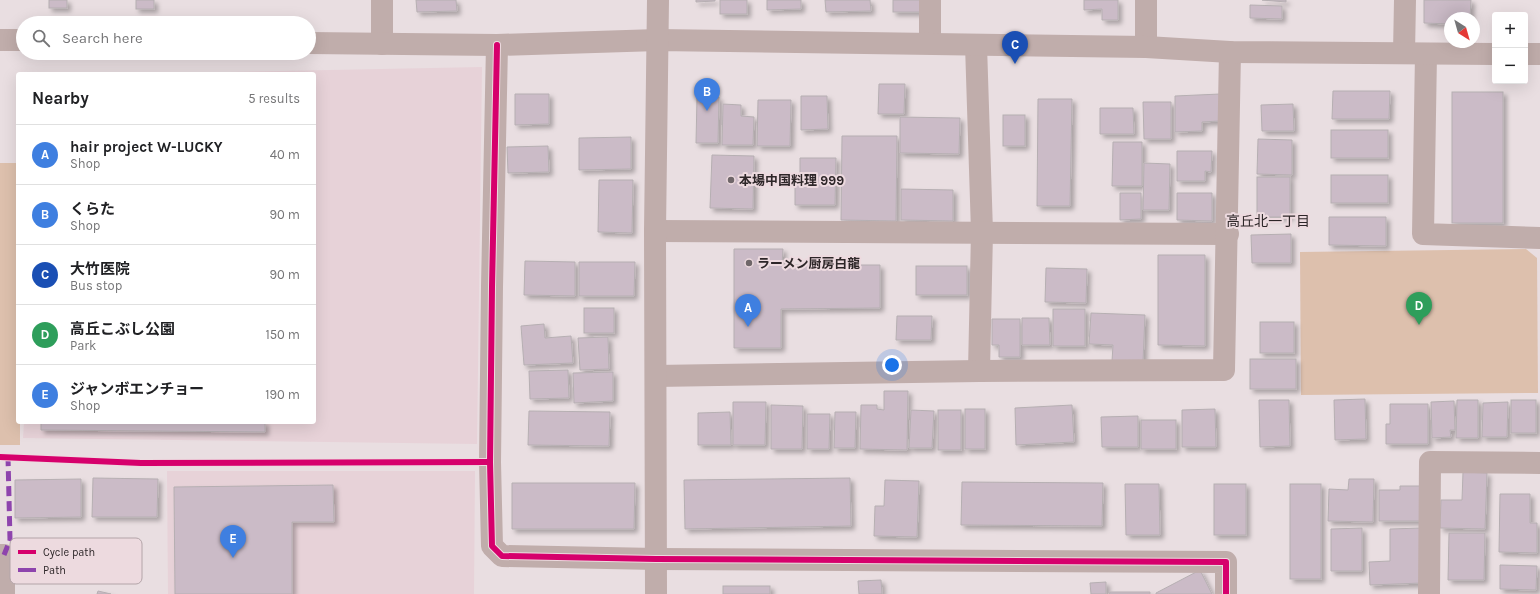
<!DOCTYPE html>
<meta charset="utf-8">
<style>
body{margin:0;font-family:Karla,"Noto Sans JP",sans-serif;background:#f2f2f2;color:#202124}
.controls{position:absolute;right:12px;top:12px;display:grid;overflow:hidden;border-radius:4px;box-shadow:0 4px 16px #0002}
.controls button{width:36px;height:36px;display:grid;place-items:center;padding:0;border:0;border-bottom:1px solid #e0e0e0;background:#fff;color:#202124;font:20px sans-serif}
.compass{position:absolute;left:1444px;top:12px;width:36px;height:36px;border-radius:50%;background:#fff;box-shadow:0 4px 16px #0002;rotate:143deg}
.you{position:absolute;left:892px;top:365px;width:14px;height:14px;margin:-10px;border:3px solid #fff;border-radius:50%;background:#1a73e8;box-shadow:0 0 0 6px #1a73e833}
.badge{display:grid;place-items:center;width:26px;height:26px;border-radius:50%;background:#6f6669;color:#fff;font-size:13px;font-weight:700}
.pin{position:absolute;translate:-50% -33px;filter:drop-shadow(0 1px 2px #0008)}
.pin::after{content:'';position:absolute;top:21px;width:14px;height:12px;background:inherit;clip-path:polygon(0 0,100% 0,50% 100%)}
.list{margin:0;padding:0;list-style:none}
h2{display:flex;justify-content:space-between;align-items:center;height:52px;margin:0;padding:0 16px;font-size:17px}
h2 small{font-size:13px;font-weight:400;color:#757577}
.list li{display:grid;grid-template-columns:26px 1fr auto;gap:12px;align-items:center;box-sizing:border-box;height:60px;padding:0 16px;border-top:1px solid #e0e0e0}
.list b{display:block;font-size:15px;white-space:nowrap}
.list p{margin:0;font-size:13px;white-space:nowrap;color:#757577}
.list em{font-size:13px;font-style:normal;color:#757577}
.icon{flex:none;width:22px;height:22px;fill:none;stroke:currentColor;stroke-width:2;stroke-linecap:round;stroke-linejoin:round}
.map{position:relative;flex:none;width:1540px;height:594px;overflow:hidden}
.search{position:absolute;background:#fff;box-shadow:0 4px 16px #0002;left:16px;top:16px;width:300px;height:44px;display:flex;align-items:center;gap:10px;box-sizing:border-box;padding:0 14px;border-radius:22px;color:#757577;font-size:15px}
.panel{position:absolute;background:#fff;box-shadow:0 4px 16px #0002;left:16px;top:72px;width:300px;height:352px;border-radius:4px}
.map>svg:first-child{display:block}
.built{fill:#e7d2d8}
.green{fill:#ddc0ad}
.building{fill:#cbbbc7;stroke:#b6afb2;filter:url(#shadow)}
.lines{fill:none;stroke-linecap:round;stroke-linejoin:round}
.minor{stroke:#c0adab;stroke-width:22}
.tertiary{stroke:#c0adab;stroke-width:22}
.quiet{stroke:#8e44ad;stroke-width:5;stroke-dasharray:10 5;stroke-linecap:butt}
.cycleway-casing{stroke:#eddadf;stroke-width:8}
.cycleway{stroke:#d6006c;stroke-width:6}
.poi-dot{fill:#6f6669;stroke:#eddadf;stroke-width:1.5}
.labels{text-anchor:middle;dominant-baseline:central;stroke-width:4;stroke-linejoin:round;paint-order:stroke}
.poi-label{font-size:13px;font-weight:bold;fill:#2d2628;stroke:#eddadf;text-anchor:start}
.neighbourhood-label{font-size:14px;fill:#2d2628;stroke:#eddadf}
.key{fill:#eddadf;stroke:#b3a4a8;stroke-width:1}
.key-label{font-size:11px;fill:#2d2628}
</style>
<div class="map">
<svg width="1540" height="594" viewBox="0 0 1540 594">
<defs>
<filter id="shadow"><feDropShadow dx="3.5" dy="3.5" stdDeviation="2" flood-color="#0004"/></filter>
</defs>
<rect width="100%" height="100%" fill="#e9dee1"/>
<g class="built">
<path d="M482 67 477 444 23 438 24 422H314V74H122Z"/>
<path d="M167 471H475L474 594H168Z"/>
</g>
<g class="green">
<path d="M0 163H18V422H20V445H0Z"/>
<path d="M1526 249 1537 258 1538 393 1301 395 1300 252Z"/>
</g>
<g class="building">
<rect x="49" y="0" width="18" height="8"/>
<rect x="136" y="0" width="18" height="9"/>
<path d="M416 0H456L457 11 417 12Z"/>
<path d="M696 0H715V1L696 2Z"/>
<rect x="720" y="0" width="27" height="14"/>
<path d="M767 0H801V9L767 10Z"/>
<path d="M825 0H870L871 11 826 12Z"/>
<rect x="893" y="0" width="27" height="12"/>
<path d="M1084 0H1118V20H1102V9L1084 10Z"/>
<path d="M1262 0H1286V2Z"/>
<path d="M1424 0H1471L1470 18H1450V24L1424 23Z"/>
<path d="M1250 5 1282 6V19L1250 18Z"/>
<path d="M879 84H905L904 114H878Z"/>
<path d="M1333 91H1390L1389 119H1332Z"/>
<rect x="1452" y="92" width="51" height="131"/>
<path d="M515 94H549V124L515 125Z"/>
<path d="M1220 94V121L1202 122V131L1175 132V96Z"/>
<path d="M801 96H827L828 129 801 130Z"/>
<path d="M697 97H719L718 143H696Z"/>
<path d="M1038 99H1072L1070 206H1037Z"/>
<path d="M758 100H791L790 146H757Z"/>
<path d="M1143 102H1171V139H1144Z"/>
<path d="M723 104 741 105V116L754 117 753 145H722Z"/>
<path d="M1293 104 1294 131H1262L1261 105Z"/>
<path d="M1100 108H1133L1134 134H1100Z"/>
<rect x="1003" y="115" width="22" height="31"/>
<path d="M900 117 960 118 959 154 900 153Z"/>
<rect x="1331" y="130" width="57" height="28"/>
<path d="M842 136H897L896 221 841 220Z"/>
<path d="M631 137V169L579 170V138Z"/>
<path d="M1258 139 1292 140V175L1257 174Z"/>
<path d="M1113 142H1142V186H1112Z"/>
<path d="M548 146 549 172 508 173 507 147Z"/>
<path d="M1177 151H1212L1211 172 1205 171V181H1177Z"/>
<path d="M712 155 754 156 753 209 710 208Z"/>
<path d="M800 158H836L835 205H795V179H800Z"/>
<path d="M1144 163 1170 164 1169 210H1143Z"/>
<rect x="1331" y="175" width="57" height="28"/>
<rect x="1257" y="177" width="33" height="40"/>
<path d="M599 180H633L632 233 598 232Z"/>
<path d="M901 189 953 190V221L901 220Z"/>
<path d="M1120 193H1141V219L1120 220Z"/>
<path d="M1177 193H1212V221L1177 220Z"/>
<path d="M1329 217H1386V246L1329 245Z"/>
<path d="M1291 234V263H1252L1251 235Z"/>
<path d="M734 249H783L782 265H880V308L781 309V348H734Z"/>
<path d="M1158 255H1205V346L1158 345Z"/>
<path d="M525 261 575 262V296L524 295Z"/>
<path d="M579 262H635L634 296H579Z"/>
<rect x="916" y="266" width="51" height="29"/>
<path d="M1046 268 1087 269 1086 303 1045 302Z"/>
<rect x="584" y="308" width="30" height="25"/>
<rect x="1053" y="309" width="32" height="37"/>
<path d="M1091 313 1145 315 1143 362 1112 361 1113 345 1089 344Z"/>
<path d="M897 316H932L931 340H896Z"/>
<path d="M1022 318H1049L1050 345H1022Z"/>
<path d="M992 319H1020V357H999V345H992Z"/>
<rect x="1260" y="322" width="34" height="31"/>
<path d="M544 324 545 338 571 336 573 363 524 365 521 326Z"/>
<path d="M608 337 609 369 580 370 578 338Z"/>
<rect x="1250" y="359" width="46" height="30"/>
<path d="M568 370 569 398 530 399 529 371Z"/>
<path d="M613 372V401L574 403 573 373Z"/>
<path d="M884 391H908L907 450 860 449 861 405H877V409L884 410Z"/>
<path d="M1365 399 1366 439 1335 440 1334 400Z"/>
<path d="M1259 400H1289L1290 446 1260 447Z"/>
<path d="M1457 400H1478V438H1456Z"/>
<rect x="1511" y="400" width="25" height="33"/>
<path d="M1454 401 1455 430H1450L1451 437 1432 438 1431 402Z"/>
<path d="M733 402H766L765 445H733Z"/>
<path d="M1508 402 1507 437H1482L1483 403Z"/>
<path d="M1390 404H1428V444H1386V424H1390Z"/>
<path d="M771 405 803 406 802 449H771Z"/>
<path d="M1072 405 1074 442 1016 445 1015 408Z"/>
<rect x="965" y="409" width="20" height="40"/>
<path d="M1215 409 1216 447H1182V410Z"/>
<path d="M911 410 934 411 932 448H909Z"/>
<rect x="938" y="410" width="23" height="40"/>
<path d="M529 411 610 412 609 446 528 445Z"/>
<path d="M730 412 731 445H698V413Z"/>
<path d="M835 412H856L855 448H834Z"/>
<path d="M807 414H830L829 449H807Z"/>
<path d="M1138 416V447H1102L1101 417Z"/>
<rect x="1141" y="420" width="35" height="29"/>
<path d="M41 422H265V432L41 430Z"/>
<path d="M1463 472 1487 473 1485 529 1440 528 1441 500H1462Z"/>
<path d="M93 478 158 479 157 517H92Z"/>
<path d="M850 478 851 526 685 529 684 480Z"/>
<path d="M81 479V517L15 518V480Z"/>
<path d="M1349 479H1374L1373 522 1328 521 1329 489 1348 490Z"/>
<path d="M885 480 919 481 917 537 874 536 875 506H884Z"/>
<path d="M962 482 1103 483 1102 526 961 525Z"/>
<path d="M512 483H635L634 529H512Z"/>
<path d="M1125 484H1159L1160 535H1126Z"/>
<rect x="1214" y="484" width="32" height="51"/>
<rect x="1290" y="484" width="31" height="95"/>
<path d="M333 485 334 522H292V594H175L174 487Z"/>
<path d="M1400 486H1420L1421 521H1379V490H1400Z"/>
<path d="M1500 494H1530V523H1537V553L1499 552Z"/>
<path d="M1362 528V571H1331V529Z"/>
<path d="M1421 528 1422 583 1370 585 1369 562 1390 561V529Z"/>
<path d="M1449 533H1485L1484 580H1448Z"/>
<path d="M1500 565 1537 566 1536 590 1500 589Z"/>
<path d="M1200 570 1212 594H1156V593Z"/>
<path d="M881 580 882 594H859L858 581Z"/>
<path d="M1106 582V594H1091L1090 583Z"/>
<rect x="723" y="586" width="47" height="8"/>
<path d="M98 591 111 594H97Z"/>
<path d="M1110 592H1150V594H1109Z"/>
</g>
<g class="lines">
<g class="minor">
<path d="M382 0V44"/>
<path d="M1146 0V47"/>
<path d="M930 43V0"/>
<path d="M497 45 492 287 490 462 492 546 502 556 656 559 1226 562V594"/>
<path d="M976 45 982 232 979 371"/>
<path d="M1404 53 1405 0"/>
<path d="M1426 54 1423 234 1540 238"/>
<path d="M655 231 1228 234"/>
<path d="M656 376 979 371 1224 370 1230 52"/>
<path d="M0 555H4V594"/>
<path d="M1429 594 1430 462 1540 463"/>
</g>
<g class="tertiary">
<path d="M0 40H23"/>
<path d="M309 43 497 45 658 40 1146 47 1230 52 1495 54"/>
<path d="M1525 54H1540"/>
<path d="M656 594 655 231 658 0"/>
</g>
<path class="quiet" d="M4 555 10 540 8 457"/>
<g class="cycleway-casing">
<g id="cycleway">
<path d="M497 45 492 287 490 462 492 546 502 556 656 559 1226 562V594"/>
<path d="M0 457 141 463 490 462"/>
</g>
</g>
<use href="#cycleway" class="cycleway"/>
</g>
<g class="poi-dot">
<circle cx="731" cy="180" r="4"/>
<circle cx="749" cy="263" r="4"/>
</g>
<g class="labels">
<g class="poi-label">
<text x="739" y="180">本場中国料理 999</text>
<text x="757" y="263">ラーメン厨房白龍</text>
</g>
<g class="neighbourhood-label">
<text x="1268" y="221">高丘北一丁目</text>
</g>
</g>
<rect x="10" y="538" width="132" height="46" rx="6" class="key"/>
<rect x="18" y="550" width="18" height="4" fill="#d6006c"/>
<rect x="18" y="568" width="18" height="4" fill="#8e44ad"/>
<g class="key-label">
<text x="43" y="556">Cycle path</text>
<text x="43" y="574">Path</text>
</g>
</svg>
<div class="controls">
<button>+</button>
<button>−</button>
</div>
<svg class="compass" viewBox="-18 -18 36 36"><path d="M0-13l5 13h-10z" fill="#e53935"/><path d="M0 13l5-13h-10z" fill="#757577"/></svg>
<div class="you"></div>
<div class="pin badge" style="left:748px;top:327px;background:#3f7fe0">A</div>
<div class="pin badge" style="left:707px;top:111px;background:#3f7fe0">B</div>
<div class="pin badge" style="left:1015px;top:64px;background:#1a4fb4">C</div>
<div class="pin badge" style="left:1419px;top:325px;background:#2e9e5b">D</div>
<div class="pin badge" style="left:233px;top:558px;background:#3f7fe0">E</div>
<div class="search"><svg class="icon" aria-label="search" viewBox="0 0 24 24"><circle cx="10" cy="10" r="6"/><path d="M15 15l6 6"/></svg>Search here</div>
<section class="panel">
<h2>Nearby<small>5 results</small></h2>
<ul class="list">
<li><span class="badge" style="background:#3f7fe0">A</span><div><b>hair project W-LUCKY</b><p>Shop</p></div><em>40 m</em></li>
<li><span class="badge" style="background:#3f7fe0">B</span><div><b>くらた</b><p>Shop</p></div><em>90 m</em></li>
<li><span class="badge" style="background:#1a4fb4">C</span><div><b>大竹医院</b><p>Bus stop</p></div><em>90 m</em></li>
<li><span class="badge" style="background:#2e9e5b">D</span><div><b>高丘こぶし公園</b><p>Park</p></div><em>150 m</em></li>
<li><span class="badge" style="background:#3f7fe0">E</span><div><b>ジャンボエンチョー</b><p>Shop</p></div><em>190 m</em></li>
</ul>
</section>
</div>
